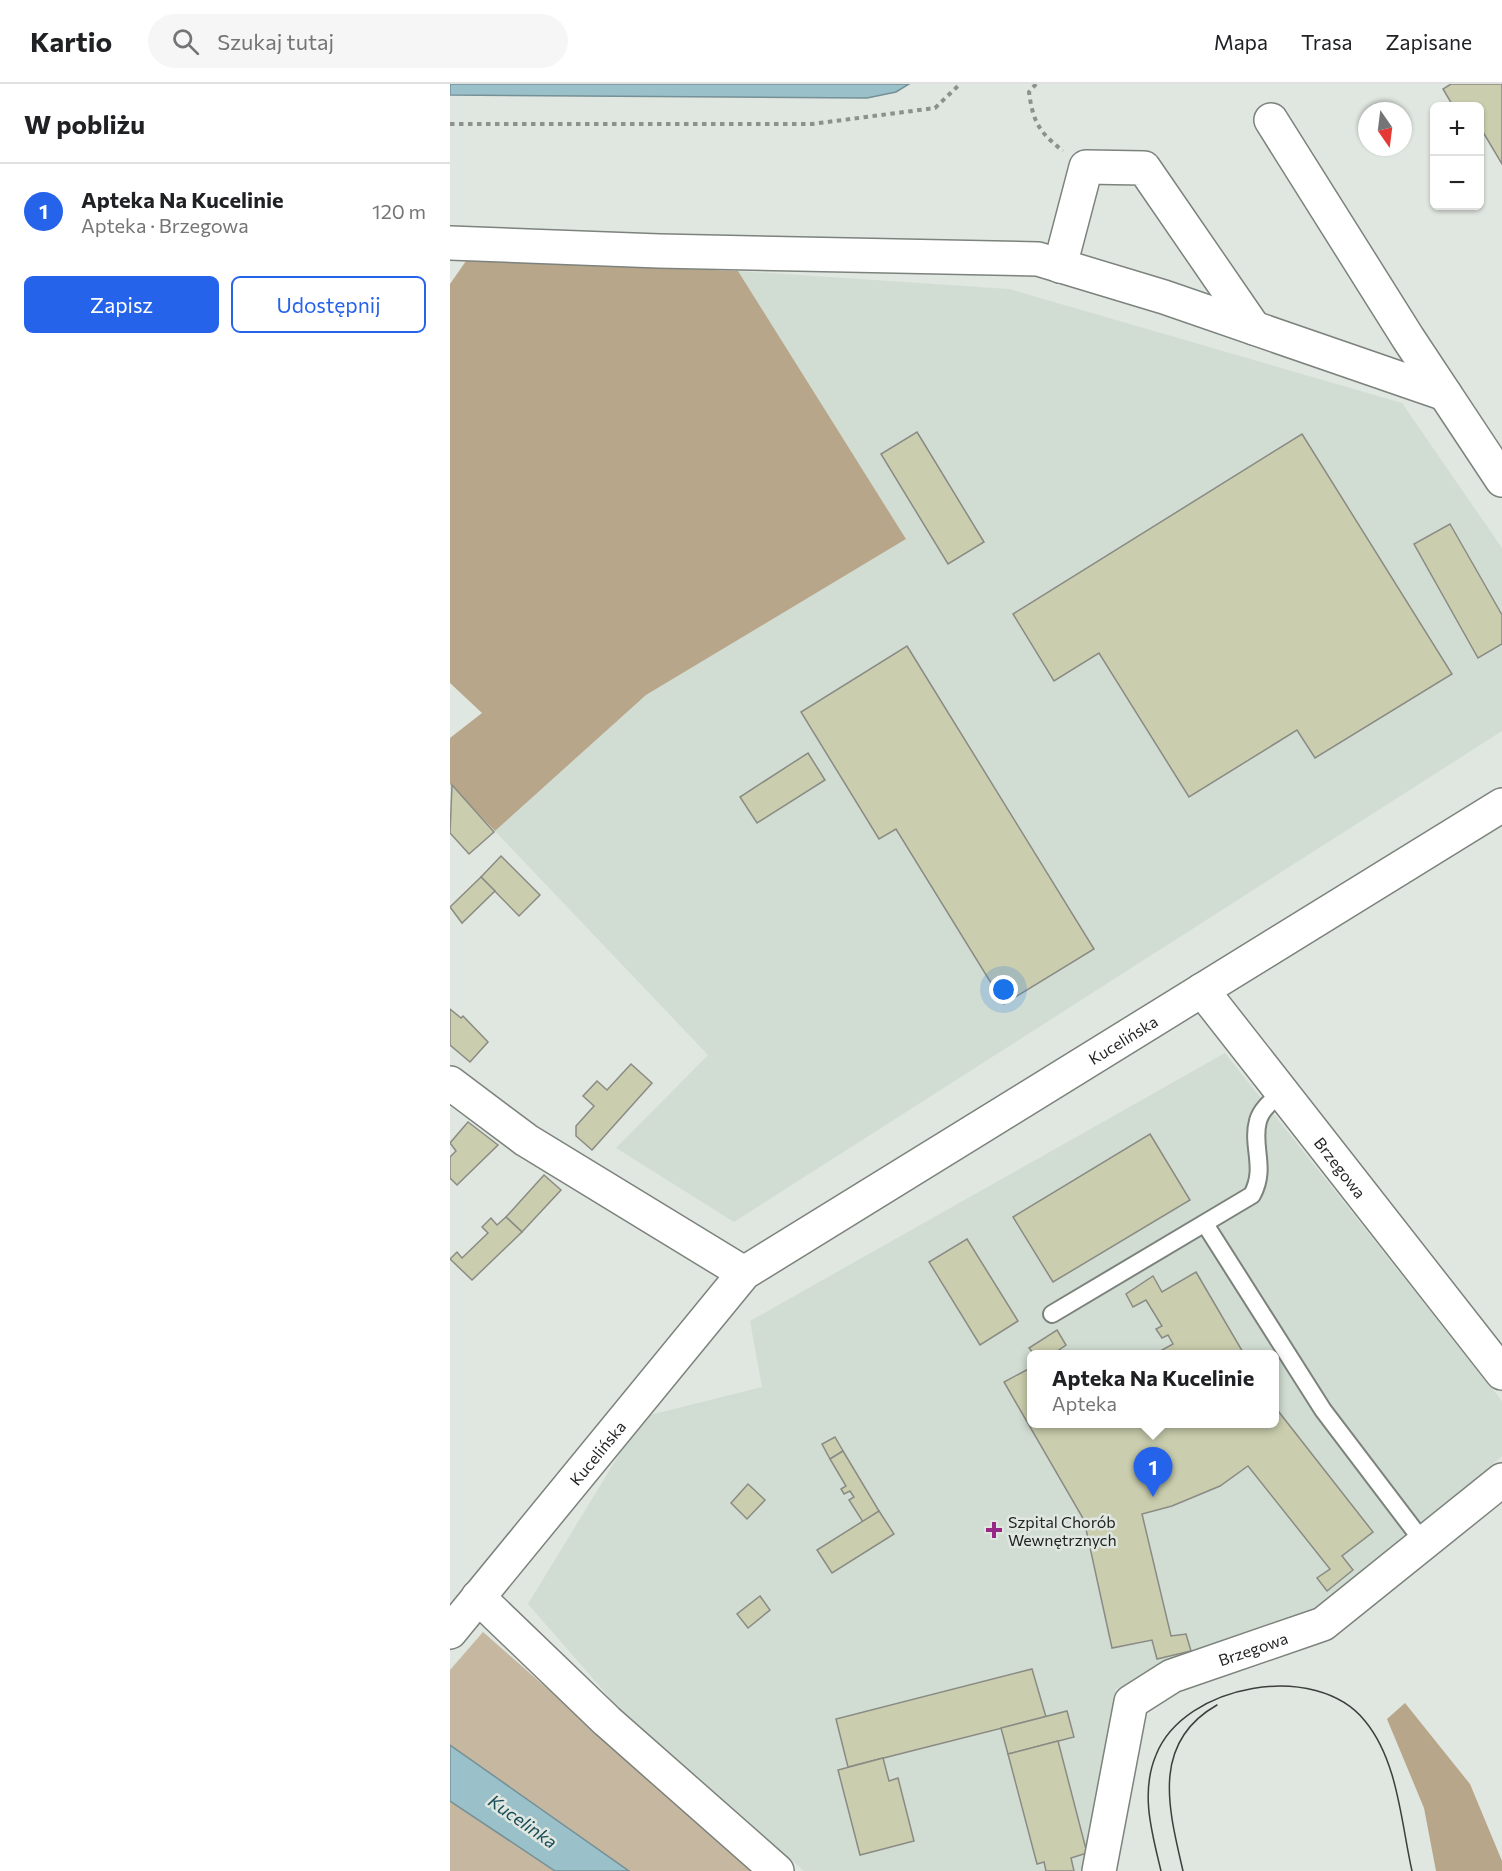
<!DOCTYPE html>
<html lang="pl">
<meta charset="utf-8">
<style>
body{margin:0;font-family:Commissioner,sans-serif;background:#f6f6f6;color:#202124}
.controls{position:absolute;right:18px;top:18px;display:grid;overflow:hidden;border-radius:9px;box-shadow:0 2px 4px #0004}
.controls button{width:54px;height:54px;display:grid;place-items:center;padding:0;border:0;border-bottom:2px solid #e0e0e0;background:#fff;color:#202124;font:30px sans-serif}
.compass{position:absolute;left:908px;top:18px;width:54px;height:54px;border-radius:50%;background:#fff;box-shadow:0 2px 4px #0004;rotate:166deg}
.you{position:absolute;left:554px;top:906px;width:21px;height:21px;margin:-15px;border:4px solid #fff;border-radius:50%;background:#1a73e8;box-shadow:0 0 0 9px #1a73e833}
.badge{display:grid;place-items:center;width:39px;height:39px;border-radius:50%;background:#2563eb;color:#fff;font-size:20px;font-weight:700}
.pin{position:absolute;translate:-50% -50px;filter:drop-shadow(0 2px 3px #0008)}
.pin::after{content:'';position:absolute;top:32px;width:21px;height:18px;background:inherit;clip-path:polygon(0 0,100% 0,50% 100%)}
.popup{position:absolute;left:577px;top:1266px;width:252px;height:78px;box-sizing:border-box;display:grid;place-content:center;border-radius:9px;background:#fff;filter:drop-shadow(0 2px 4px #0005);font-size:20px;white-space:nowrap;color:#757577}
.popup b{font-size:22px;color:#202124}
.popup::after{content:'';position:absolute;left:50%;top:100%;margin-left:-12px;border:12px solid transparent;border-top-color:#fff}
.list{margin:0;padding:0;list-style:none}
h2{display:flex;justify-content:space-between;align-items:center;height:78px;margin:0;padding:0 24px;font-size:26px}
h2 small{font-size:20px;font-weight:400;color:#757577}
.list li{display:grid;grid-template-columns:39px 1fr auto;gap:18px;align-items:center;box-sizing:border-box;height:96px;padding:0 24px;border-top:2px solid #e0e0e0}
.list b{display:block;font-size:22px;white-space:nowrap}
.list p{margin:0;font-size:20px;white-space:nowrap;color:#757577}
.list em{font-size:20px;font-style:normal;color:#757577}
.actions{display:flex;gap:12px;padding:18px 24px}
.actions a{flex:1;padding:14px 0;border:2px solid #2563eb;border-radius:9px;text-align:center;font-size:21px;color:#2563eb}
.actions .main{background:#2563eb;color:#fff}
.icon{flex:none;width:33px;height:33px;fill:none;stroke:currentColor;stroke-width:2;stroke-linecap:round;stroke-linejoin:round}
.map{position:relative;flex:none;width:1052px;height:1787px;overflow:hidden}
header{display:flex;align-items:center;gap:36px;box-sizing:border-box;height:84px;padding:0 30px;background:#fff;border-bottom:2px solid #e0e0e0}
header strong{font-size:28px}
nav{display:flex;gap:33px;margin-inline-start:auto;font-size:21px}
.search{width:420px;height:54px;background:#f6f6f6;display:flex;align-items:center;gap:15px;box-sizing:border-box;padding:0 21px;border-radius:33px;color:#757577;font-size:22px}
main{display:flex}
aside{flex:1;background:#fff}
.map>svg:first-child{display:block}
.built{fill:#d1ddd2;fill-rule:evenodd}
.green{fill:#c6b7a1}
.forest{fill:#b8a68b}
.water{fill:#9ac0c9;stroke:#759096;stroke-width:1.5}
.building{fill:#caceae;stroke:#8a8b84;stroke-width:1.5}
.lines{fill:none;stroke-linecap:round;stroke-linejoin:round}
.service-casing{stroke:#7c827c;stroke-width:20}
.minor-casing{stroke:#7c827c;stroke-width:36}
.path{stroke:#8c918c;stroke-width:4;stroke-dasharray:4.5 4.5;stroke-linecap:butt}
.service{stroke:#fff;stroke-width:16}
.minor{stroke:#fff;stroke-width:33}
.tram{stroke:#3d3f3d;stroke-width:1.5}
.poi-dot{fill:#982888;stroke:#e0e6e0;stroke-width:2}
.labels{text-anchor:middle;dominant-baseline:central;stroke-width:5;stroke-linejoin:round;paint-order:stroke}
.street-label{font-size:16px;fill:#1f211f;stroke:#e0e6e0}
.poi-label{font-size:16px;fill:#1f211f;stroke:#e0e6e0;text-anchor:start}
.water-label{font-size:18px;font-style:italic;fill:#174d58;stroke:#e0e6e0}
</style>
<header>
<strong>Kartio</strong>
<div class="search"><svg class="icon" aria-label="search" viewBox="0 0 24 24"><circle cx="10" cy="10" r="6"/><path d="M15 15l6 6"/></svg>Szukaj tutaj</div>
<nav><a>Mapa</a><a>Trasa</a><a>Zapisane</a></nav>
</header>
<main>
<aside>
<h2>W pobliżu<small></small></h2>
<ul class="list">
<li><span class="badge">1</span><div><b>Apteka Na Kucelinie</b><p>Apteka · Brzegowa</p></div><em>120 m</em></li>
</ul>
<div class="actions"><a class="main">Zapisz</a><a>Udostępnij</a></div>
</aside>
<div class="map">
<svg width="1052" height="1787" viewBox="0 0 1052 1787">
<rect width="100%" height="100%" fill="#e0e6e0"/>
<g class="built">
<path d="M288 187 559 205 952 319 1052 464V647L284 1138 166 1064 258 971 45 747 196 611 456 455Z"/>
<path d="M775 969 1052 1317V1372L866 1528 666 1605 635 1787H354L173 1629 78 1520 192 1333 312 1303 300 1237ZM582 1270H825V1340H582Z"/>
</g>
<path class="green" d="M33 1548 305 1787H0V1586Z"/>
<g class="forest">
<path d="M16 177 288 187 456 455 196 611 45 747 0 700V654L32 629 0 599V200Z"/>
<path d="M955 1619 1020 1700 1052 1777V1787H986L974 1724 937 1635Z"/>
</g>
<g class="water">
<path d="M0 0H459L446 8 417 14 0 11Z"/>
<path d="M0 1661 179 1787H105L0 1717Z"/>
</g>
<g class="building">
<path d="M1001 0H1052V80L1030 43V22H1003L993 5Z"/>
<path d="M467 348 534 458 498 480 431 370Z"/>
<path d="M852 350 1002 590 865 674 847 646 739 713 649 569 604 597 563 530Z"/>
<path d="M1000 440 1052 531V560L1028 574 964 460Z"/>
<path d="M457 562 644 865 554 920 446 745 429 755 351 628Z"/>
<path d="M358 669 375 696 307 739 290 713Z"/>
<path d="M2 701 44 748 19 770 0 749Z"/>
<path d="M51 772 90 811 69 832 31 793Z"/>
<path d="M31 793 45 807 12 839 0 823Z"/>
<path d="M0 925 11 934 13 932 38 958 20 978 0 961Z"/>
<path d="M181 980 202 999 142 1066 126 1052V1042L144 1022 133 1012 147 997 157 1006Z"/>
<path d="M18 1038 48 1061 7 1101 0 1094V1073L6 1067 0 1059Z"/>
<path d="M700 1050 740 1116 603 1198 563 1133Z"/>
<path d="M94 1091 111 1106 72 1148 56 1133Z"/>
<path d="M56 1133 72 1148 22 1196 0 1175 7 1168 12 1174 38 1149 32 1143 41 1134 47 1141Z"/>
<path d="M517 1155 568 1237 530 1261 479 1178Z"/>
<path d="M746 1188 794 1270H705L723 1260 718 1251 712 1254 706 1245 712 1242 696 1216 683 1223 676 1210 703 1192 712 1208Z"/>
<path d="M607 1246 616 1261 603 1270H584L579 1264Z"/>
<path d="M582 1283V1340H825V1323L923 1448 892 1472 903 1486 877 1507 867 1494 880 1485 798 1382 770 1402 722 1422 692 1430 721 1552 736 1550 741 1567 707 1575 702 1556 662 1564 634 1436 554 1298Z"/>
<path d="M385 1353 393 1367 380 1375 372 1360Z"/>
<path d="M393 1367 429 1427 413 1438 399 1416 404 1413 400 1407 394 1410 391 1405 396 1402 380 1375Z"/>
<path d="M298 1400 315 1416 297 1435 281 1419Z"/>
<path d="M429 1427 444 1450 382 1489 367 1466Z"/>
<path d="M310 1512 320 1526 298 1544 287 1530Z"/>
<path d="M582 1585 596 1633 398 1683 386 1635Z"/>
<path d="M617 1627 624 1653 558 1670 551 1644Z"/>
<path d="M608 1657 637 1769 621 1774 624 1787H596L594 1778 587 1780 558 1670Z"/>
<path d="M433 1674 439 1697 448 1694 464 1757 410 1771 388 1686Z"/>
</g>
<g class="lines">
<g class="service-casing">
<g id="service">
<path d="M755 1140 873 1326 974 1459"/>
<path d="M602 1230 802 1111C817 1084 801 1062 808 1037 811 1025 823 1016 832 1008"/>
</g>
</g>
<g class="minor-casing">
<g id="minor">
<path d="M821 36 958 254 1052 396"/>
<path d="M0 159 209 167 588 175 714 213 995 310"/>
<path d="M610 182 636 83 694 84 804 244"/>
<path id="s1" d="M752 906 1052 1289"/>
<path d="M0 999 76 1056 294 1189"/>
<path d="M28 1513 157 1637 327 1787"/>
<path id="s2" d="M0 1548 294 1189 1052 721"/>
<path id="s3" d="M649 1787 681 1618 722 1592 873 1540 1052 1396"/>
</g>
</g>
<g class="path">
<path d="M586 0 579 8C583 38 589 48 613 67"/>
<path d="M0 40H362L485 24 510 0"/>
</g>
<use href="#service" class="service"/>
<use href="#minor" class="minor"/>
<g class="tram">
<path d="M711 1787C702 1749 690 1709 706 1671 734 1600 866 1576 915 1637 948 1677 951 1738 962 1787"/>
<path d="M733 1787C719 1726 700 1659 767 1621"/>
</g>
</g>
<path class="poi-dot" d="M541 1437h6v6h6v6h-6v6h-6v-6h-6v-6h6z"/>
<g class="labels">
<g class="street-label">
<text stroke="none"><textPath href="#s2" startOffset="909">Kucelińska</textPath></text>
<text stroke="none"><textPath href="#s1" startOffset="225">Brzegowa</textPath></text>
<text stroke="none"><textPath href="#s2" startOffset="232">Kucelińska</textPath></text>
<text stroke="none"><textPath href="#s3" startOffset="306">Brzegowa</textPath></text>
</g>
<g class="poi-label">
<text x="558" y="1437">Szpital Chorób<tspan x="558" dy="18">Wewnętrznych</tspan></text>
</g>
<g class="water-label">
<text transform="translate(73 1737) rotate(35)">Kucelinka</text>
</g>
</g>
</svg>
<div class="controls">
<button>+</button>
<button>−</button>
</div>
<svg class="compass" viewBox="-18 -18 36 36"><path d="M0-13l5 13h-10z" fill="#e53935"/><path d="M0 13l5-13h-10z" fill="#757577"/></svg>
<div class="you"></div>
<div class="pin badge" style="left:703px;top:1413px">1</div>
<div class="popup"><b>Apteka Na Kucelinie</b>Apteka</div>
</div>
</main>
